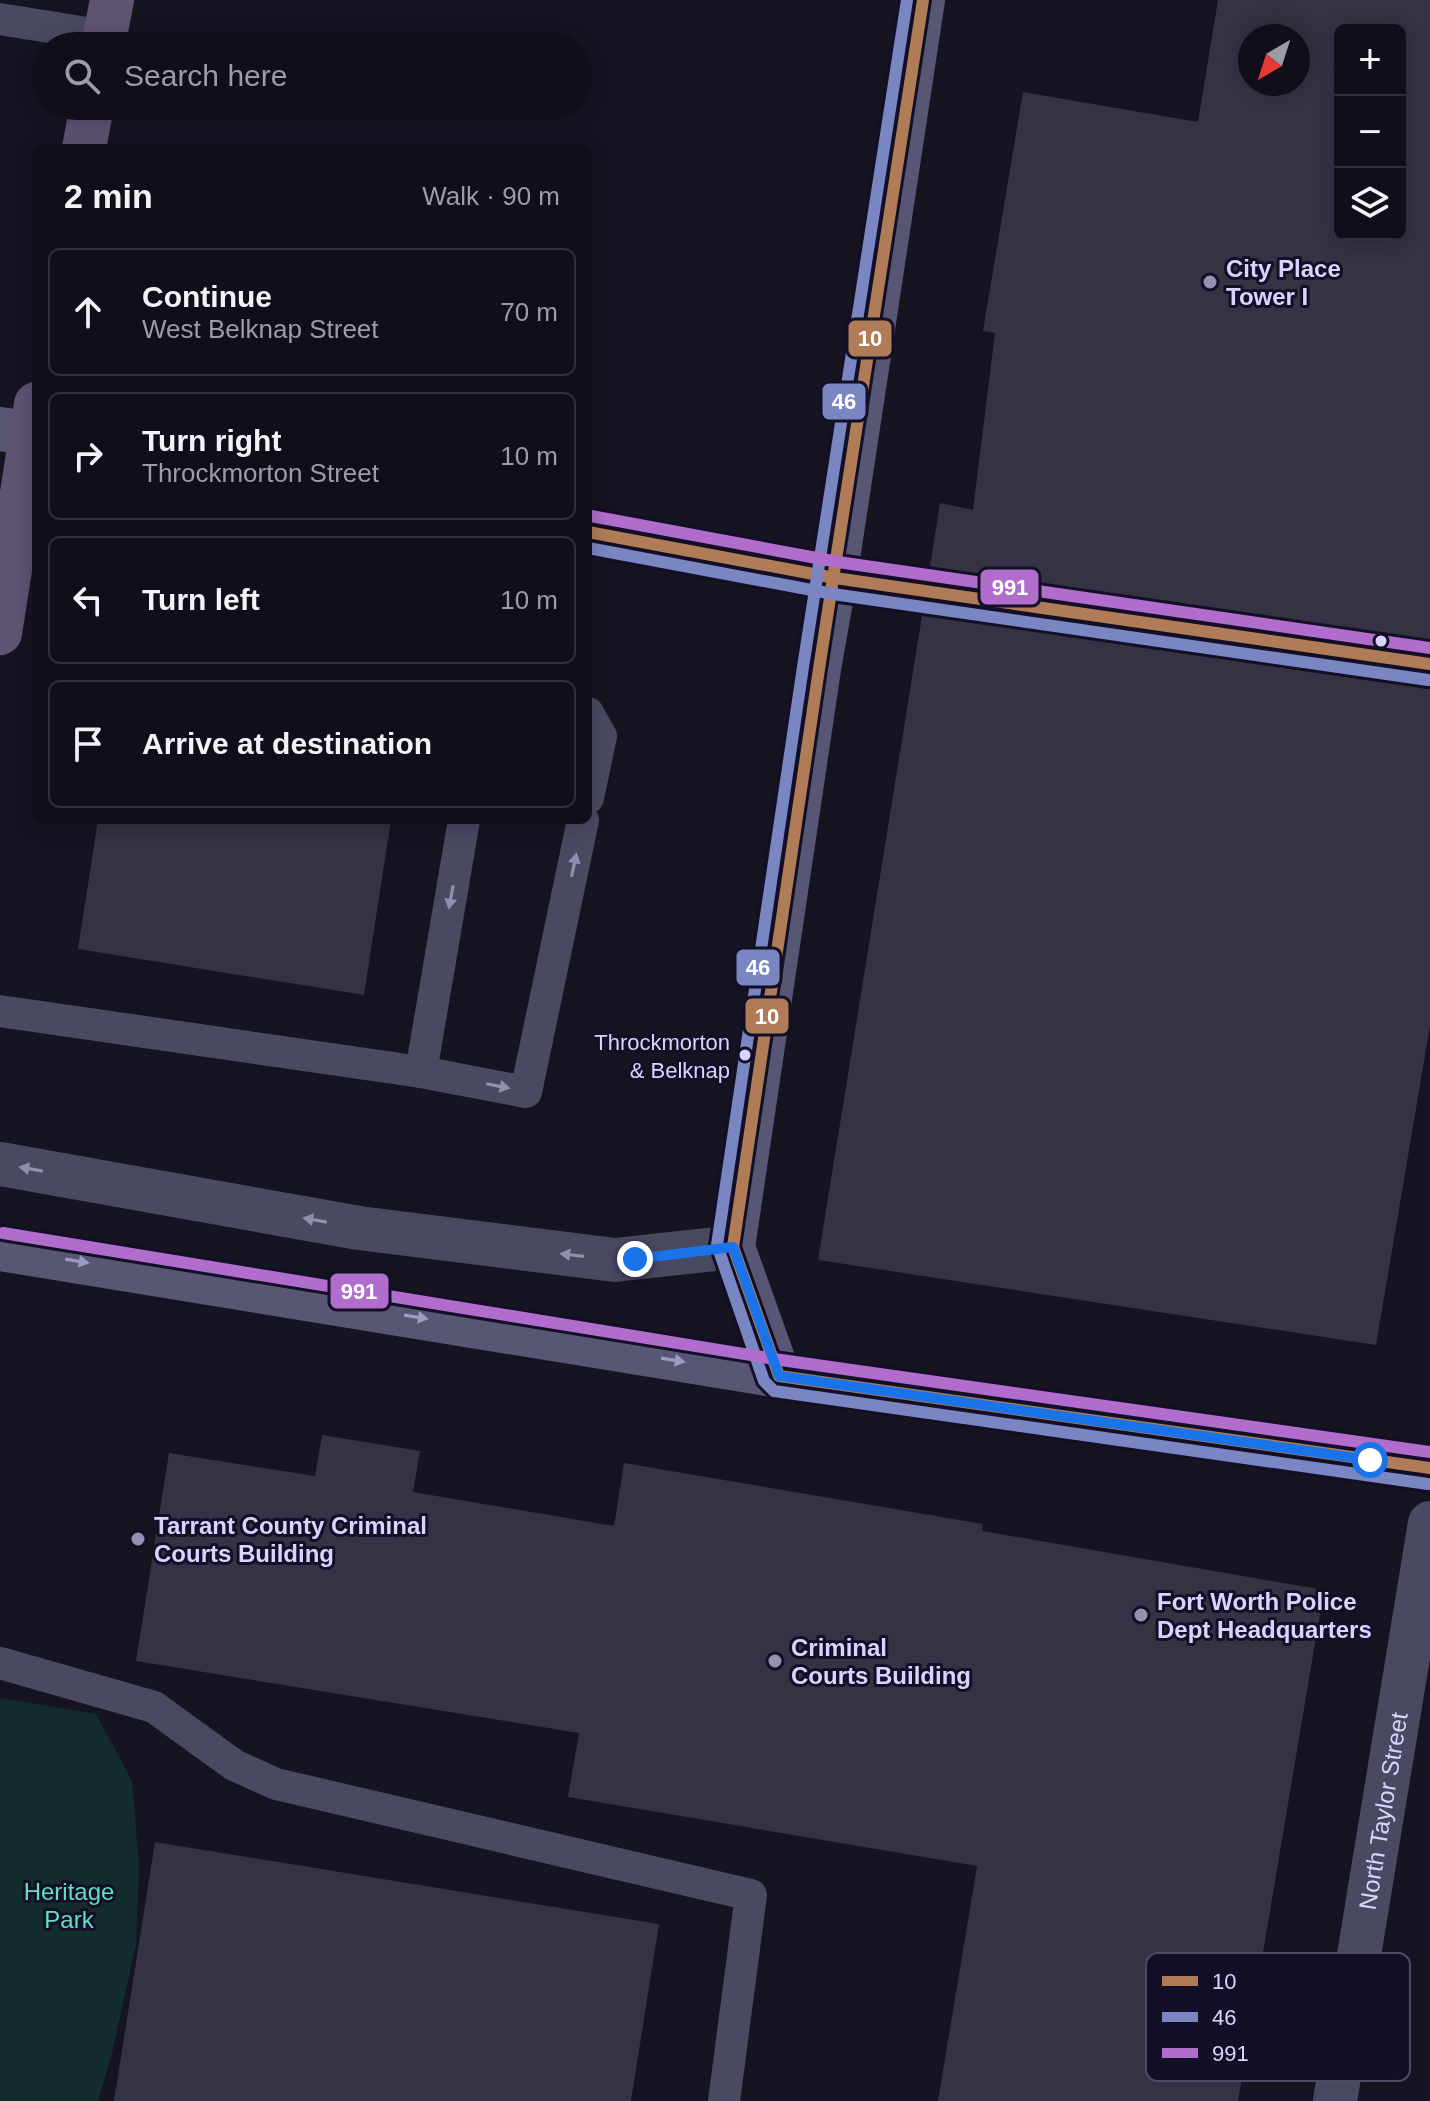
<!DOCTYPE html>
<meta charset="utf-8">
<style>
body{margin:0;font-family:Helvetica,sans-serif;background:#191822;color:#f1f3f6}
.controls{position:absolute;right:24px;top:24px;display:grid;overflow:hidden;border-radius:12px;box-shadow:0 4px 20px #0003}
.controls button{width:72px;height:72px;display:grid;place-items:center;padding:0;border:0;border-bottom:2px solid #302f38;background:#100f19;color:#f1f3f6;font:40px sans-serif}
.compass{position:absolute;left:1238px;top:24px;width:72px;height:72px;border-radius:50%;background:#100f19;box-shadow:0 4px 20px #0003;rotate:219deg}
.stop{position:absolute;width:24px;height:24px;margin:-18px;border:6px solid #1a73e8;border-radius:50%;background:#fff}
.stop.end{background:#1a73e8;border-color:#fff;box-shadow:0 2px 8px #0008}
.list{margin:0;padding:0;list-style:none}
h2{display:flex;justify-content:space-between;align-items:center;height:104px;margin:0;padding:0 32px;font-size:34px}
h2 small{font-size:26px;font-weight:400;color:#9c9ca2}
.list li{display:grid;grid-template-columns:52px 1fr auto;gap:24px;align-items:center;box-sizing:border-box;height:128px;margin:0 16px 16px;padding:0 16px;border:2px solid #302f38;border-radius:12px}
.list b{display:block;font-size:30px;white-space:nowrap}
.list p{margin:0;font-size:26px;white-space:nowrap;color:#9c9ca2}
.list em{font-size:26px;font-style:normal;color:#9c9ca2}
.icon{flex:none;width:44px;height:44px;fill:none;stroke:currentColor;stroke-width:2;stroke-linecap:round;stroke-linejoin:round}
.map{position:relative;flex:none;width:1430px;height:2101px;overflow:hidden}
.search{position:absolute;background:#100f19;box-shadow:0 4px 20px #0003;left:32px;top:32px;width:560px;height:88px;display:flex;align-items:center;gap:20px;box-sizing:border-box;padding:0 28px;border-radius:44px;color:#9c9ca2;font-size:30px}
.panel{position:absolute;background:#100f19;box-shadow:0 4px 20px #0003;left:32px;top:144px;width:560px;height:680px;border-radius:12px}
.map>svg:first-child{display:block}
.green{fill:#132c2d}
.building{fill:#343243;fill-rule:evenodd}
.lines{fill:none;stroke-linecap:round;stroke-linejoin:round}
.secondary-tunnel{stroke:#333142;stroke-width:44;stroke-dasharray:44 22;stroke-linecap:butt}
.lane{stroke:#4a4962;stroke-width:32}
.street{stroke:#4a4962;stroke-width:44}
.secondary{stroke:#575674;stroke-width:44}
.primary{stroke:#5e5373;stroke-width:44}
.bus-1-casing{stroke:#130f26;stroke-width:18}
.bus-2-casing{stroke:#130f26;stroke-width:18}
.bus-3-casing{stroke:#130f26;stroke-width:18}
.bus-1{stroke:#b07c57;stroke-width:12}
.bus-2{stroke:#7986c2;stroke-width:12}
.bus-3{stroke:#b06dcb;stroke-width:12}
.oneway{fill:#928eb0}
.oneway2{fill:#9e9bc0}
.route{stroke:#1a73e8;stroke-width:10}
.poi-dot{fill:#9591b1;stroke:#130f26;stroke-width:3}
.bus-dot{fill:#d9d4ff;stroke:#130f26;stroke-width:3}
.labels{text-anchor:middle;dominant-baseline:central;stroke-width:6;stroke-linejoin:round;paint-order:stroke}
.bus-label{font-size:22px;fill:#d9d4ff;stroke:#130f26;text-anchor:end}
.poi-label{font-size:24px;font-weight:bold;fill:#d9d4ff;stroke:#130f26;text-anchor:start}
.street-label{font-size:24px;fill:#d9d4ff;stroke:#130f26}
.park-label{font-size:24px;fill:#5fe0c0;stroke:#130f26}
.key{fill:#130f26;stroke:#4e4a67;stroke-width:2}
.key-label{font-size:22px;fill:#d9d4ff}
.line-badge{stroke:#130f26;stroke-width:3}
.badge-label{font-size:22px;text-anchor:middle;font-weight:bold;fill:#fff}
</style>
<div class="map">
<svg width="1430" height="2101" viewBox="0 0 1430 2101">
<rect width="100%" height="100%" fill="#161421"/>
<path class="green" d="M0 1698 96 1714 132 1781 139 1865 136 1945 113 2049 98 2101H0Z"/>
<g class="building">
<path d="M1218 0H1430V1026L1376 1345 818 1260 922 616 936 614 946 606 951 595 949 581 941 571 930 566 940 503 973 510 995 333 983 331 1023 92 1198 122ZM1340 30H1400V234H1340ZM1250 36H1298V84H1250Z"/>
<path d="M98 820H391L364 995 78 949Z"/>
<path d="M322 1435 420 1451 413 1492 614 1526 624 1463 983 1524 982 1531 1324 1590 1238 2101H938L977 1866 568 1797 579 1733 136 1661 169 1453 315 1476Z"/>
<path d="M155 1842 659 1924 631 2101H114Z"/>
</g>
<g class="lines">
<path class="secondary-tunnel" d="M926 591 1430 664"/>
<g class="lane">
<path d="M0 19 105 36"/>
<path d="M588 713 601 736 588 798"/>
<path d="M0 1011 421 1072 526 1092 583 820"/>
<path d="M421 1072 464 820"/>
<path d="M0 1663 154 1707 234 1765 276 1784 751 1895 724 2101"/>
</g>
<g class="street">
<path d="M0 1164 359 1228 615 1260 733 1247"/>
<path id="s1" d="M1335 2101 1430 1523"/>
</g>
<g class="secondary">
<path d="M0 429 36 434"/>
<path d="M588 532 835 578 926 591"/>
<path d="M0 1249 779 1376 1430 1468"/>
<path d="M779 1376 733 1247 819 669 835 578 923 0"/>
</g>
<g class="primary">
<path d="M103 46 112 0"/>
<path d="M84 148 92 106"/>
<path d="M0 633 36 404"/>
</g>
<g class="bus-1-casing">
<g id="bus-1">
<path d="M923 0 819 669 733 1247 779 1376 1430 1468"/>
<path d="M588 532 835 578 1430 664"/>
</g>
</g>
<g class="bus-2-casing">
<g id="bus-2">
<path d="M907 0 803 667 717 1245 764 1381 774 1391 1428 1484"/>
<path d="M588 548 833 594 1428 680"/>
</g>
</g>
<g class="bus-3-casing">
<g id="bus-3">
<path d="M591 516 838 562 1430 648"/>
<path d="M3 1233 781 1360 1430 1452"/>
</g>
</g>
<use href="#bus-1" class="bus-1"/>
<use href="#bus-2" class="bus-2"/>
<use href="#bus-3" class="bus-3"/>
</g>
<defs><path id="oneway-solid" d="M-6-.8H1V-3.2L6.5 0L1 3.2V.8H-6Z" transform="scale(2)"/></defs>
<g class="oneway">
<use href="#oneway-solid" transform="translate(574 865) rotate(-78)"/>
<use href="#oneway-solid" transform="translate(451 897) rotate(100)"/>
<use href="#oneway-solid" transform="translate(498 1086) rotate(11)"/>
<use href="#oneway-solid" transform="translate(31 1169) rotate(-170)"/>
<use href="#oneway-solid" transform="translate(315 1220) rotate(-170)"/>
<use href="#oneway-solid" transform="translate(572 1255) rotate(-173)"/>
</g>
<g class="oneway2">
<use href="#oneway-solid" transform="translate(77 1261) rotate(9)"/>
<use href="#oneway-solid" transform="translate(416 1317) rotate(9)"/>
<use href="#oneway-solid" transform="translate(673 1360) rotate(9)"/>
</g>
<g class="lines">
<path class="route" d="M635 1259 733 1247 779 1376 1370 1460"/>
</g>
<g class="poi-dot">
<circle cx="1210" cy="282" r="8"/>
<circle cx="138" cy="1539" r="8"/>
<circle cx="1141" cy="1615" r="8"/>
<circle cx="775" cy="1661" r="8"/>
</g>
<g class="bus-dot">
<circle cx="1381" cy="641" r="7"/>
<circle cx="745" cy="1055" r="7"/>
</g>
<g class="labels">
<g class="bus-label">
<text x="730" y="1042">Throckmorton<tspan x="730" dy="28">&amp; Belknap</tspan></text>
</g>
<g class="poi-label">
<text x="1226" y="268">City Place<tspan x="1226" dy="28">Tower I</tspan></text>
<text x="154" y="1525">Tarrant County Criminal<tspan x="154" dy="28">Courts Building</tspan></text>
<text x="1157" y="1601">Fort Worth Police<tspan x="1157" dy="28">Dept Headquarters</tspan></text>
<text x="791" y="1647">Criminal<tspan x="791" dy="28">Courts Building</tspan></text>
</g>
<g class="street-label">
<text stroke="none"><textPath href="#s1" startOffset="294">North Taylor Street</textPath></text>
</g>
<g class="park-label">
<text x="69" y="1891">Heritage<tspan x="69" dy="28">Park</tspan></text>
</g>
</g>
<rect x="1146" y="1953" width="264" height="128" rx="12" class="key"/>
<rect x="1162" y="1976" width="36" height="10" fill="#b07c57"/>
<rect x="1162" y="2012" width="36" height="10" fill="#7986c2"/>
<rect x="1162" y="2048" width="36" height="10" fill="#b06dcb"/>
<g class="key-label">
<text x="1212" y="1989">10</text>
<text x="1212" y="2025">46</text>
<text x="1212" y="2061">991</text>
</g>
<g class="line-badge">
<rect x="847" y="319" width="46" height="39" rx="8" fill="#b07c57"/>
<rect x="821" y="382" width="46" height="39" rx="8" fill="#7986c2"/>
<rect x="979" y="568" width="61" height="38" rx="8" fill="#b06dcb"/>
<rect x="735" y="948" width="46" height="39" rx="8" fill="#7986c2"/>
<rect x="744" y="997" width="46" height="38" rx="8" fill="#b07c57"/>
<rect x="329" y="1272" width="61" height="38" rx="8" fill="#b06dcb"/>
</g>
<g class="badge-label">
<text x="870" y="346">10</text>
<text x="844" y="409">46</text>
<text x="1010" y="595">991</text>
<text x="758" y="975">46</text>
<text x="767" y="1024">10</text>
<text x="359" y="1299">991</text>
</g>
</svg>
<div class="controls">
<button>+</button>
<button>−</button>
<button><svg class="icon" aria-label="layers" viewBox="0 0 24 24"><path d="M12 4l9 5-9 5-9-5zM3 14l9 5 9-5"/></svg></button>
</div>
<svg class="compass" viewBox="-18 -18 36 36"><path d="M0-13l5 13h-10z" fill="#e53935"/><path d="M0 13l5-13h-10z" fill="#9c9ca2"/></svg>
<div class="stop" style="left:1370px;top:1460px"></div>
<div class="stop end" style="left:635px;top:1259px"></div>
<div class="search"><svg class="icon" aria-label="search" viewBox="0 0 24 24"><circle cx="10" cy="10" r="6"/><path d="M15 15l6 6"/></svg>Search here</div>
<section class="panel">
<h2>2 min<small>Walk · 90 m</small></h2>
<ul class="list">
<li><svg class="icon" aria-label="ahead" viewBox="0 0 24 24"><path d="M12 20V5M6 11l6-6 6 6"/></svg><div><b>Continue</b><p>West Belknap Street</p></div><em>70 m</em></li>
<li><svg class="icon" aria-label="right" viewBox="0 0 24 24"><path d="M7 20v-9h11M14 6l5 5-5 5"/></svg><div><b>Turn right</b><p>Throckmorton Street</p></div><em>10 m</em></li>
<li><svg class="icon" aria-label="left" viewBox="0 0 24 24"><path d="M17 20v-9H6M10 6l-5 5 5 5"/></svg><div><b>Turn left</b></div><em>10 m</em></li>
<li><svg class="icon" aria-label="arrive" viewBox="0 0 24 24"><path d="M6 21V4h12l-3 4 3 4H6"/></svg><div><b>Arrive at destination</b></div></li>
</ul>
</section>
</div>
